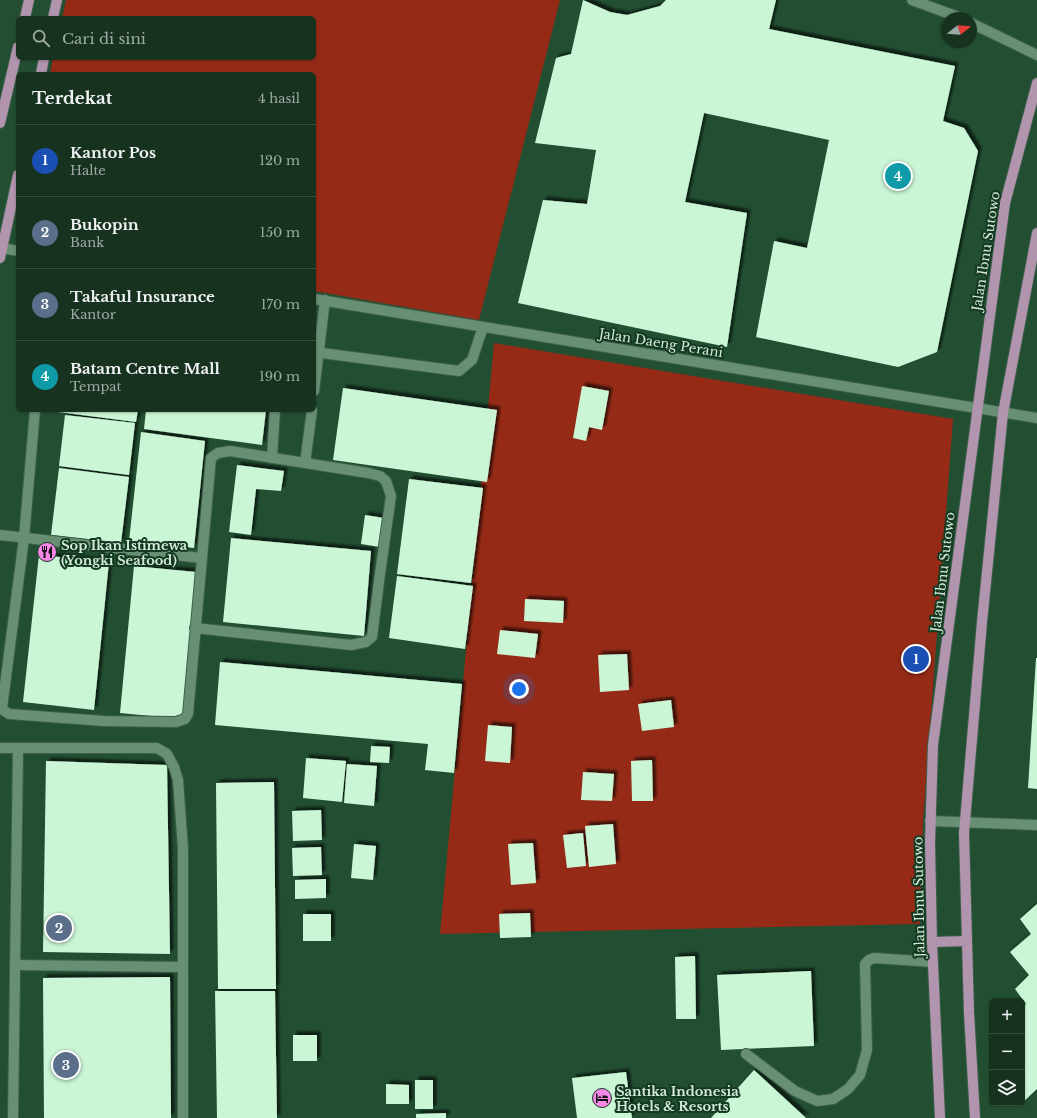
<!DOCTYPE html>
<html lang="id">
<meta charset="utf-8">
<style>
body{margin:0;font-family:"Libre Baskerville",serif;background:#243f2d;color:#f1f3f6}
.controls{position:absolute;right:12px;bottom:12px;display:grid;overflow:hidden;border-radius:6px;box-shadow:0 1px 3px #0004}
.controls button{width:36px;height:36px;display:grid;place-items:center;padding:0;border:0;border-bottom:1px solid #364e3e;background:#173320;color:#f1f3f6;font:20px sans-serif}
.compass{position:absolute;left:941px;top:12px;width:36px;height:36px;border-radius:50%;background:#173320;box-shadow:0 1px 3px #0004;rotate:73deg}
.you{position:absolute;left:519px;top:689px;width:14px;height:14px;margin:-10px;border:3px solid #fff;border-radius:50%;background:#1a73e8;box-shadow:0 0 0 6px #1a73e833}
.badge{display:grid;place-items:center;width:26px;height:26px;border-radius:50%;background:#f987e8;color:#fff;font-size:13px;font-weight:700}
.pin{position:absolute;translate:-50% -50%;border:2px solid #fff;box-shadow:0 1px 4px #0006}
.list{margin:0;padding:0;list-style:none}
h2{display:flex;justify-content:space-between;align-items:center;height:52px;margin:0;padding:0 16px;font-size:17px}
h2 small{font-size:13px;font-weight:400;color:#9eaaa5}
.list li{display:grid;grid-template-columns:26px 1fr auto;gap:12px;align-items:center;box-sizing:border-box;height:72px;padding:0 16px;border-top:1px solid #364e3e}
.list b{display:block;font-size:15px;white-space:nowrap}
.list p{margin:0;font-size:13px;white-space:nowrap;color:#9eaaa5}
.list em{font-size:13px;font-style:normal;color:#9eaaa5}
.icon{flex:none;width:22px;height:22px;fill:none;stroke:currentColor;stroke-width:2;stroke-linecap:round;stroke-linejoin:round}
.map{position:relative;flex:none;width:1037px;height:1118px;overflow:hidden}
.search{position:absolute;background:#173320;box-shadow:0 1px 3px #0004;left:16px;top:16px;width:300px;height:44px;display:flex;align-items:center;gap:10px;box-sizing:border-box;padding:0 14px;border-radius:6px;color:#9eaaa5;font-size:15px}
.panel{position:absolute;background:#173320;box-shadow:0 1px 3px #0004;left:16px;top:72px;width:300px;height:340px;border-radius:6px}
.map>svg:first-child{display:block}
.built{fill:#224f32;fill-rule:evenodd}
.green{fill:#952b16}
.building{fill:#cbf6d6;filter:url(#shadow)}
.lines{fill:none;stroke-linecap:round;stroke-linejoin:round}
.minor-casing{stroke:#3e5f4a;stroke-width:12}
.major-casing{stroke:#3e5f4a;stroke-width:12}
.minor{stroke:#688f73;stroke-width:10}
.major{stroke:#b194ae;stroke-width:10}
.labels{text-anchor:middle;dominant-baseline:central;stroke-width:4;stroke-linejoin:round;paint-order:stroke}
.street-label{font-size:13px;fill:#d4e9d9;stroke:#143921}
.poi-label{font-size:13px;font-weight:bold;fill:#d4e9d9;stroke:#143921;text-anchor:start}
</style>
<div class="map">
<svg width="1037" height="1118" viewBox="0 0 1037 1118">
<defs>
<filter id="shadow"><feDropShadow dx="3.5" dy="-3.5" stdDeviation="1" flood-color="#0009"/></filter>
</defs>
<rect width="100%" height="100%" fill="#1f442b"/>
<path class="built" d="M0 0H1037V1118H0ZM18 18H314V58H18ZM947 18H971V42H947ZM18 74H314V410H18ZM992 1001H1022V1103H992Z"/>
<g class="green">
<path d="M66 0H560L479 320 314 291V74H50L53 58H314V18H62Z"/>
<path d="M494 343 953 419 923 821 920 924 440 934Z"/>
</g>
<g class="building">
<path d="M583 0 610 12 627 15 660 6 666 0H776L769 29 955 66 943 121 964 128 978 151 937 352 898 367 756 337 774 241 807 248 829 140 704 113 685 202 747 213 727 347 518 303 543 200 587 204 596 150 535 143 556 58 571 54Z"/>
<path d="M582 386 609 391 602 430 589 427 586 441 573 438Z"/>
<path d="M343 388 497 410 487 482 333 460Z"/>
<path d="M58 410H138L136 422 58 412Z"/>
<path d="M146 410H266L262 445 144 429Z"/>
<path d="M65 415 135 423 129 475 59 466Z"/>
<path d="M141 432 205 441 194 548 129 541Z"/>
<path d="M237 465 284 471 281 491 256 489 251 535 229 532Z"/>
<path d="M59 468 129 477 121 543 51 535Z"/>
<path d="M409 479 483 488 471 583 397 574Z"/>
<path d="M365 515 384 518 380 547 361 544Z"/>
<path d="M231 538 371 551 364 636 223 622Z"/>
<path d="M39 555 109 562 94 710 23 702Z"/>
<path d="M134 566 196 572 183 719 120 713Z"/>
<path d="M397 576 473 586 465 649 389 638Z"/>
<path d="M525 599 564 601 563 623 524 621Z"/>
<path d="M500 630 538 634 535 658 497 654Z"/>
<path d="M627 654 629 690 600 692 598 655Z"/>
<path d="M1036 658H1037V789L1028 788Z"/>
<path d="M220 662 462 684 454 773 425 770 428 744 215 725Z"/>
<path d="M671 700 674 727 642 731 638 704Z"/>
<path d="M488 725 512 727 510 763 485 761Z"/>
<path d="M371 746 390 747 389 763 370 762Z"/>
<path d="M306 758 346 761 342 802 303 798Z"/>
<path d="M652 760 653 801H632L631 761Z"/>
<path d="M46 761 167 765 170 954 43 952Z"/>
<path d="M347 764 377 766 374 806 344 803Z"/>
<path d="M583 772 614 774 612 801 581 800Z"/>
<path d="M274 782 276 989H218L216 783Z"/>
<path d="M321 810 322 840 293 841 292 811Z"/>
<path d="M613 824 616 864 589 867 585 826Z"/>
<path d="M583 833 586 866 567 868 563 835Z"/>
<path d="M533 843 536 883 511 885 508 844Z"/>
<path d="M354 844 376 846 373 880 351 878Z"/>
<path d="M321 847 322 875 293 876 292 848Z"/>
<path d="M326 879V898L295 899V880Z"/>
<path d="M1037 904V1089L1022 1103V1069L1024 1067 1022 1065V1035L1024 1033 1022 1030V1008L1026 1004 1015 989 1029 975 1010 952 1031 934 1020 919Z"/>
<path d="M530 913 531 937 500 938 499 914Z"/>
<rect x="303" y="914" width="28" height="27"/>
<path d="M695 956 696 1019H676L675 957Z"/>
<path d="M811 971 814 1046 721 1050 717 975Z"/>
<path d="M170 977 171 1118H44L43 978Z"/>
<path d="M215 991H275L277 1118H217Z"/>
<rect x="293" y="1035" width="24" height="26"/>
<path d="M754 1070 806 1118H711Z"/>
<path d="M626 1072 632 1118H577L572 1078Z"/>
<rect x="415" y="1080" width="18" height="29"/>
<path d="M386 1084 409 1085V1104H386Z"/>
<path d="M446 1113V1118H416V1114Z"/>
</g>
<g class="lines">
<g class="minor-casing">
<g id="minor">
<path d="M912 0 961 18"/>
<path d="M971 23 1037 55"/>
<path d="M2 248 18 251"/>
<path d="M314 299 1037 418"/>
<path d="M314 352 459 371 472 360 483 327"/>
<path d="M314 391 325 300"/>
<path d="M35 410 24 538 2 708 3 710 9 714 104 721 176 722 185 719 188 714C195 629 203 544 211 458L218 453 230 451 368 473 380 476 386 481 391 496 380 574 372 637 366 642 351 645 195 628"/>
<path d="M272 458 275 410"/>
<path d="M305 463 312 410"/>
<path d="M0 535 201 558"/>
<path d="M0 748H157L167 754 174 767 178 780 183 849V1118"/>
<path d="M930 821 1037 825"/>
<path d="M15 965 183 967"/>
<path d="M746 1054 795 1091 817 1101 833 1099 848 1089 860 1075 867 1050 865 964 869 960 874 958 933 962"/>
<path d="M13 1118 18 749"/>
</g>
</g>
<g class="major-casing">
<g id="major">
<path d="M25 18 29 0"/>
<path d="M53 18 57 0"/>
<path d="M41 74 44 58"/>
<path d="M0 123 18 47"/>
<path d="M0 258 18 175"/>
<path d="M932 942 967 941"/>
<path d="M940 1118 932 942 930 843 933 745 1005 203 1037 83"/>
<path d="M975 1118 969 1013 964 833 982 622 1003 413 1037 233"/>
</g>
</g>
<use href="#minor" class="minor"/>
<use href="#major" class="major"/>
</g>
<defs>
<g id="restaurant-disc" transform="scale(1)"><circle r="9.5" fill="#f987e8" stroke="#143921"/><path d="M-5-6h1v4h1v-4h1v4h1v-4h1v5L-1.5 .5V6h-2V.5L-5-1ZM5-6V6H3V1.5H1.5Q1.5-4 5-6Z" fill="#111"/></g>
<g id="hotel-disc" transform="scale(1)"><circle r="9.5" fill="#f987e8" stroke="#143921"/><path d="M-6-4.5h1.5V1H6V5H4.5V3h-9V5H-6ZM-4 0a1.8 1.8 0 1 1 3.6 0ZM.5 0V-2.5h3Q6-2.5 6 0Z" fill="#111"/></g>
</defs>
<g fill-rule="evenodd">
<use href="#restaurant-disc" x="47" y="552"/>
<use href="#hotel-disc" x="602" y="1098"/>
</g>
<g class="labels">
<g class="street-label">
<text transform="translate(986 251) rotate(-81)">Jalan Ibnu Sutowo</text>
<text transform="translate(661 343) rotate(9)">Jalan Daeng Perani</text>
<text transform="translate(943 572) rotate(-83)">Jalan Ibnu Sutowo</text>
<text transform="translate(919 897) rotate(-91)">Jalan Ibnu Sutowo</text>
</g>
<g class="poi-label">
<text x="61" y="545">Sop Ikan Istimewa<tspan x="61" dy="15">(Yongki Seafood)</tspan></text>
<text x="616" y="1091">Santika Indonesia<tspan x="616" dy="15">Hotels &amp; Resorts</tspan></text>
</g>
</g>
</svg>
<div class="controls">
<button>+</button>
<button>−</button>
<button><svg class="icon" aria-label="layers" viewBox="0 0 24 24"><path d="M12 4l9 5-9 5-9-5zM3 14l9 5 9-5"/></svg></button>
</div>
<svg class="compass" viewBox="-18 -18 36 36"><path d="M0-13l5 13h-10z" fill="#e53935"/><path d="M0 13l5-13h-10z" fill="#9eaaa5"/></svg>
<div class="you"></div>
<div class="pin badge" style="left:916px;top:659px;background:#1a4fb4">1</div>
<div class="pin badge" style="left:59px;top:928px;background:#5c6f8a">2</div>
<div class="pin badge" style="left:66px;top:1065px;background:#5c6f8a">3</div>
<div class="pin badge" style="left:898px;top:176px;background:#0f9aa8">4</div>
<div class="search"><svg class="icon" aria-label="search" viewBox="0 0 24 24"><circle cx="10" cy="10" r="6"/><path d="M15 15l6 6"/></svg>Cari di sini</div>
<section class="panel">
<h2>Terdekat<small>4 hasil</small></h2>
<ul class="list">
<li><span class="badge" style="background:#1a4fb4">1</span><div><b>Kantor Pos</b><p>Halte</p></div><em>120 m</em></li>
<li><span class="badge" style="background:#5c6f8a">2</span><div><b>Bukopin</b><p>Bank</p></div><em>150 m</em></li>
<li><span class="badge" style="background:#5c6f8a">3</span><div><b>Takaful Insurance</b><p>Kantor</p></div><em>170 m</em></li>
<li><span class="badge" style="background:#0f9aa8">4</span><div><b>Batam Centre Mall</b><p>Tempat</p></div><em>190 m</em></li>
</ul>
</section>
</div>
